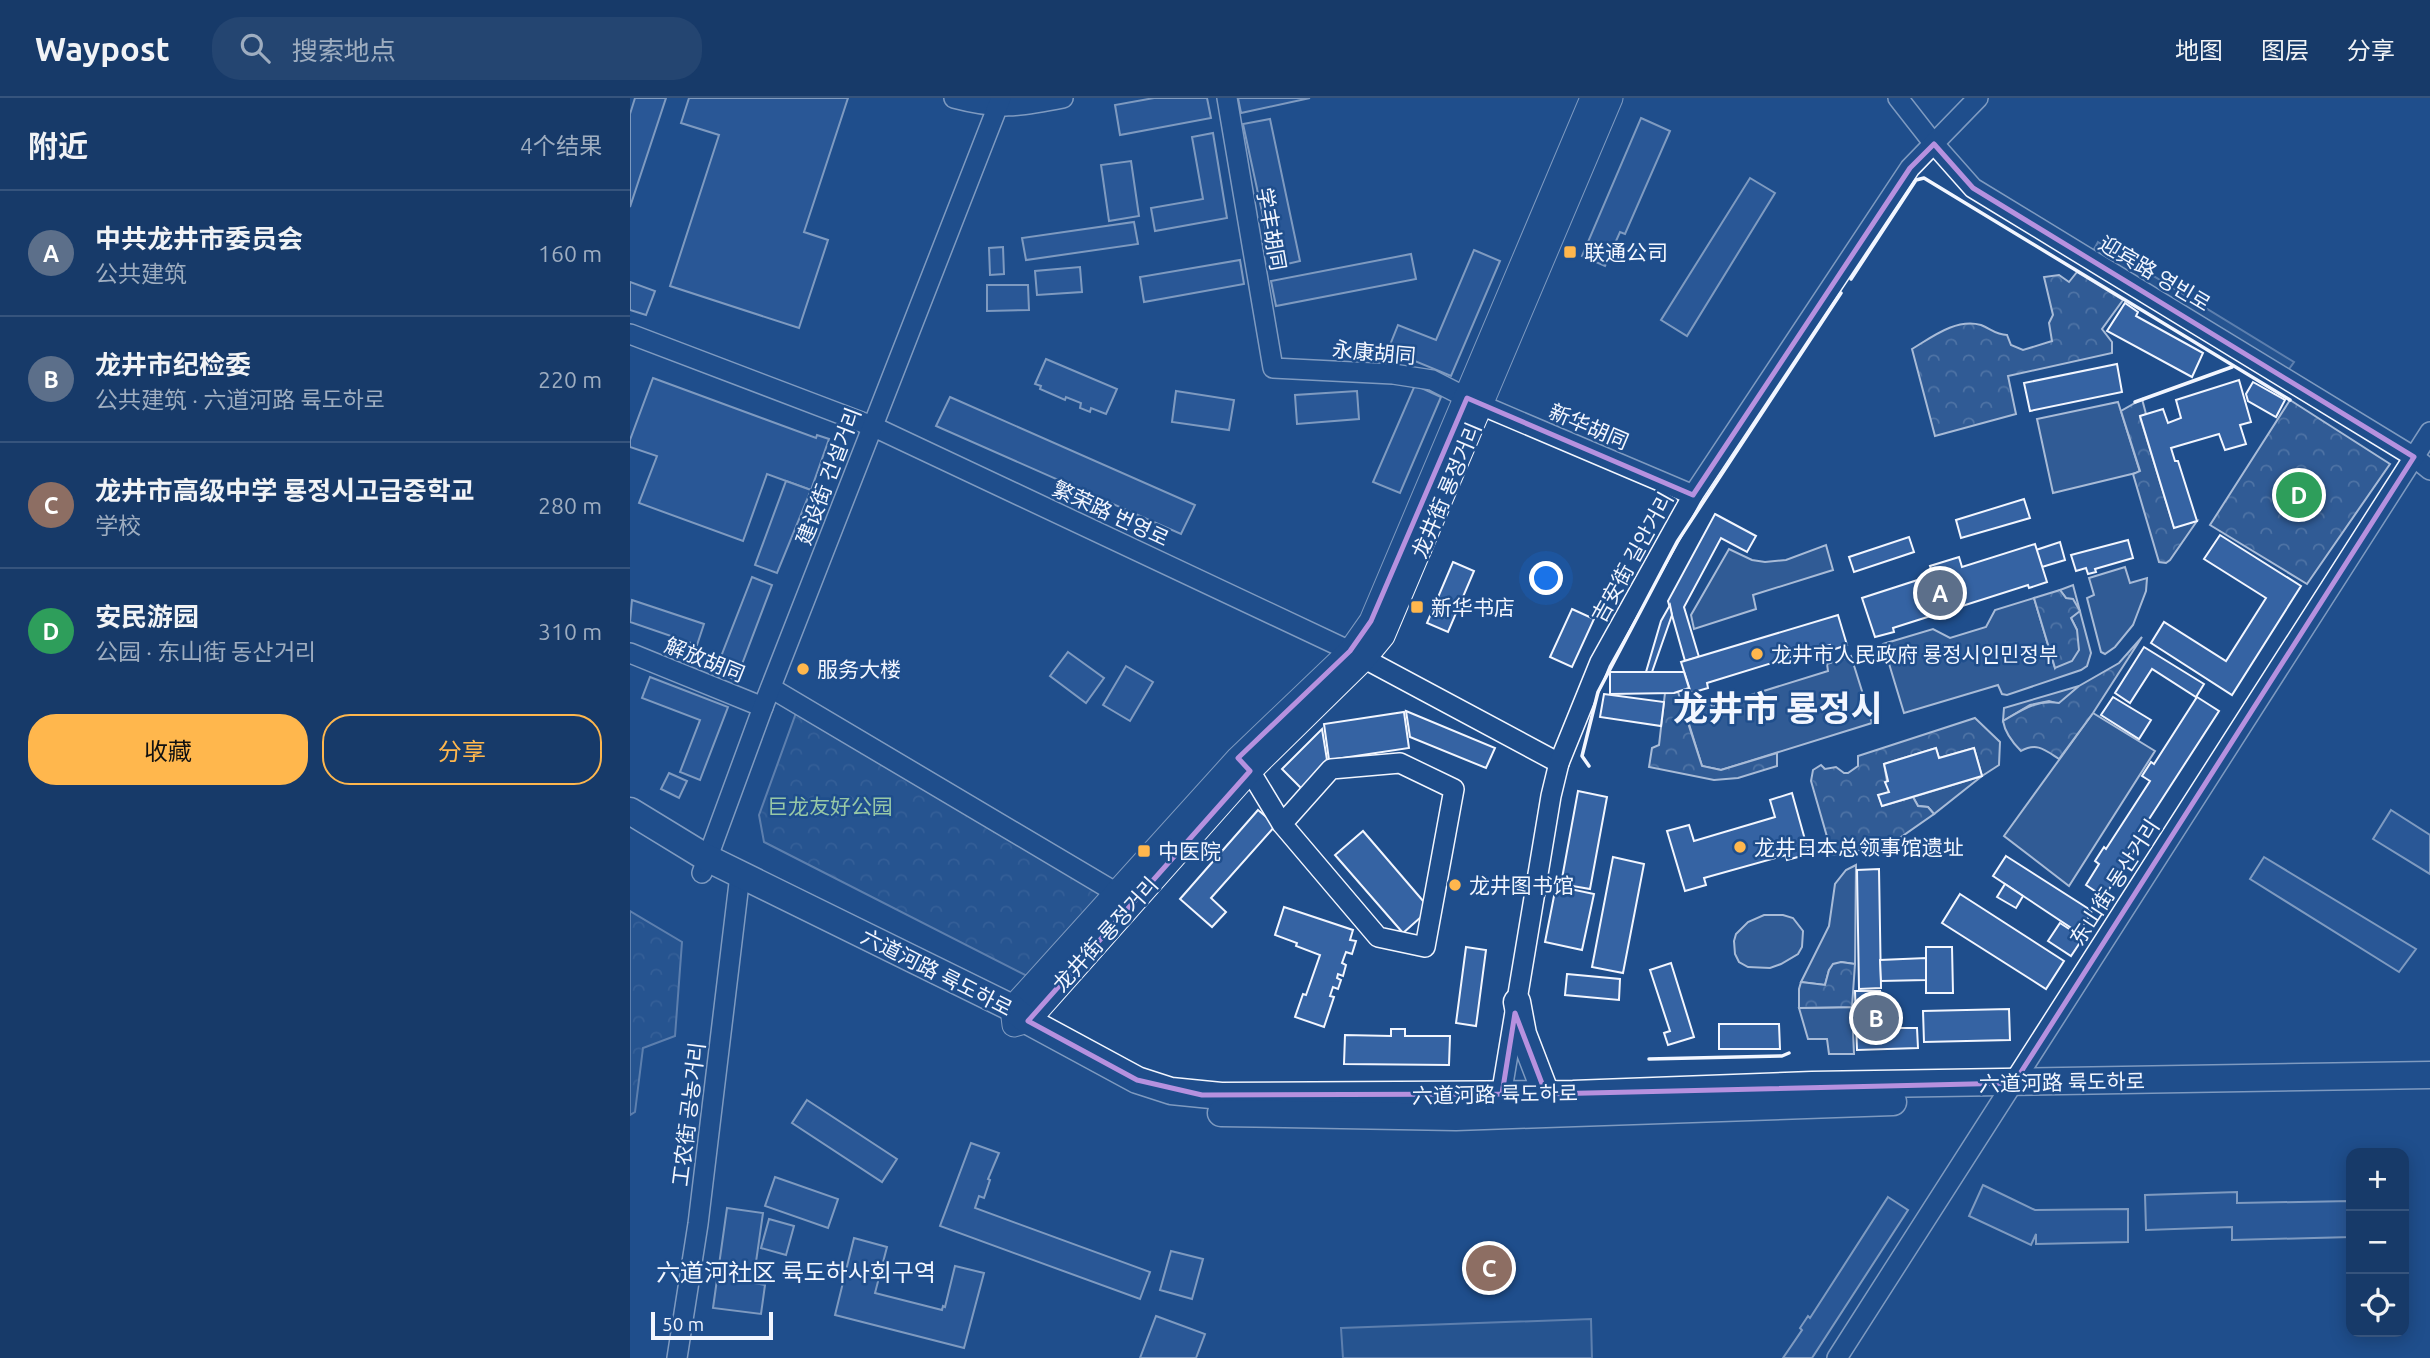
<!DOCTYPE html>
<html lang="zh">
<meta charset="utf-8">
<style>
body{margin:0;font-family:Ubuntu,"Noto Sans SC","Noto Sans KR",sans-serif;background:#244571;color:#f1f3f6}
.controls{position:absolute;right:21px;bottom:21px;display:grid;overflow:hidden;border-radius:14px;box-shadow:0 4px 18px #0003}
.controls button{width:63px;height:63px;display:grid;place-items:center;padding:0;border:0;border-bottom:2px solid #36547d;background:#173a69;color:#f1f3f6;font:35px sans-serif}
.scale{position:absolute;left:21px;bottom:18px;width:122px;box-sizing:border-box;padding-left:7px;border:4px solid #f2f6ff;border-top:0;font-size:19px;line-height:24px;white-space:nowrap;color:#f2f6ff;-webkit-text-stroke:5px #1f4e8c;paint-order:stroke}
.you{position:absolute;left:917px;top:481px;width:24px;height:24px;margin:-18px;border:5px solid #fff;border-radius:50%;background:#1a73e8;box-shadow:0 0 0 10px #1a73e833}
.badge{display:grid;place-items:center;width:46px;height:46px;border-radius:50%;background:#ffb74d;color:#fff;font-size:23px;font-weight:700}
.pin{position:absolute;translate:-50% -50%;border:4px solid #fff;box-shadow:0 2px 7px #0006}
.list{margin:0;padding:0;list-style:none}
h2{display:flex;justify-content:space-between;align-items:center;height:91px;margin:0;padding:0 28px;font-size:30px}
h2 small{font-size:23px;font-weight:400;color:#9eadc0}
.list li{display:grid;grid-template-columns:46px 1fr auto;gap:21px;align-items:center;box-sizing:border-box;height:126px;padding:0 28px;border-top:2px solid #36547d}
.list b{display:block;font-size:26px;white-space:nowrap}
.list p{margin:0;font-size:23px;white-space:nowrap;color:#9eadc0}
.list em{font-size:23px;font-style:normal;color:#9eadc0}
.actions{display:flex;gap:14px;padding:21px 28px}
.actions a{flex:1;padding:16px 0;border:2px solid #ffb74d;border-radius:28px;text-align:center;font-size:24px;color:#ffb74d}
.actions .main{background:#ffb74d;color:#111}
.icon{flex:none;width:38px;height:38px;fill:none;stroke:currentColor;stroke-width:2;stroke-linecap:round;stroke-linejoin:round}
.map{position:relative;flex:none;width:1800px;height:1260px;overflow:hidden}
header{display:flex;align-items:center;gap:42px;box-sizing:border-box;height:98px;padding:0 35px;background:#173a69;border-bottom:2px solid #36547d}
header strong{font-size:33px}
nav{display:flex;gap:38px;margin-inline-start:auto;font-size:24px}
.search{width:490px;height:63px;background:#244571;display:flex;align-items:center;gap:18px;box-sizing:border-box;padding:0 24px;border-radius:28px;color:#9eadc0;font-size:26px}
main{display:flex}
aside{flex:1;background:#173a69}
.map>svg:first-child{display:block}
.built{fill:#305b95;stroke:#a8bbd7;stroke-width:2}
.forest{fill:url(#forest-crowns);stroke:#a8bbd7;stroke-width:2}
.building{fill:#3563a3;stroke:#f2f6ff;stroke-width:2}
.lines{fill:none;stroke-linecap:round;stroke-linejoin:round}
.minor-casing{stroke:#f2f6ff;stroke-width:22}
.major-casing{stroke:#f2f6ff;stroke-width:25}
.highway-casing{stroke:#f2f6ff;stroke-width:29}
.minor{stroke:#1f4e8c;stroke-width:19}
.major{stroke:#1f4e8c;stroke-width:23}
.highway{stroke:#1f4e8c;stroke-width:26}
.wall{stroke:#f2f6ff;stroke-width:3.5}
.marked{fill:none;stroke:#b691df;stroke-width:5;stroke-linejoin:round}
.poi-dot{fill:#ffb74d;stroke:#1f4e8c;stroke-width:2.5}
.labels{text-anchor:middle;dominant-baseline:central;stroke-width:5;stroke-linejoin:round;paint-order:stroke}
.street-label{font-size:21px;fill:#f2f6ff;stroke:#1f4e8c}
.poi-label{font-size:21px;fill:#f2f6ff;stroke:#1f4e8c;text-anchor:start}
.park-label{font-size:21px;fill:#97c8a6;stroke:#1f4e8c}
.quarter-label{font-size:24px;fill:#f2f6ff;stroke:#1f4e8c}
.town-label{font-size:35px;font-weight:bold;fill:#f2f6ff;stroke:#1f4e8c}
</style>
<header>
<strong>Waypost</strong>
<div class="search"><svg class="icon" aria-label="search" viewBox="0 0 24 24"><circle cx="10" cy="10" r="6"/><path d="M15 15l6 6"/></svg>搜索地点</div>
<nav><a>地图</a><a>图层</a><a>分享</a></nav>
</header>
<main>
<aside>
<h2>附近<small>4个结果</small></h2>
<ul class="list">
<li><span class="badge" style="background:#5c6f8a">A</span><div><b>中共龙井市委员会</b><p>公共建筑</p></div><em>160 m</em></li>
<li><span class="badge" style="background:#5c6f8a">B</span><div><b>龙井市纪检委</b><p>公共建筑 · 六道河路 륙도하로</p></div><em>220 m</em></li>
<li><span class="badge" style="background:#8d6e63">C</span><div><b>龙井市高级中学 룡정시고급중학교</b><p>学校</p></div><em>280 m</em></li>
<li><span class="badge" style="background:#2e9e5b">D</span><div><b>安民游园</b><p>公园 · 东山街 동산거리</p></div><em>310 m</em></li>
</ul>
<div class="actions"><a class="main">收藏</a><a>分享</a></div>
</aside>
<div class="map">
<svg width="1800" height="1260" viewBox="0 0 1800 1260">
<defs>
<pattern id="forest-crowns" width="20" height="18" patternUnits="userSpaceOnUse" patternTransform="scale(1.75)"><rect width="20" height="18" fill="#305b95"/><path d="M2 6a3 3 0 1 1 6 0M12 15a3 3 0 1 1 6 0" fill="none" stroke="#4e73a5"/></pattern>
</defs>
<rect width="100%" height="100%" fill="#1f4e8c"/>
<g class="built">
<path d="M1468 144 1664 264 1657 274 1462 155Z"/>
<path d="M1488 304 1510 374 1423 395 1407 321Z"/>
<path d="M1196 447 1203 472 1123 497 1126 511 1064 531 1061 517 1099 451 1122 462 1135 464 1156 462Z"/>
<path d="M1495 469 1500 485 1517 480 1516 493 1503 527 1485 549 1475 556 1471 554 1457 500 1464 497 1459 480Z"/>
<path d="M1443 487 1461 555 1457 568 1451 572 1377 597 1372 596 1368 587 1274 615 1253 546 1303 531 1320 540 1356 529 1365 512 1404 500 1425 570 1447 532 1441 520 1436 500 1430 492Z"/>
<path d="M1221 558 1242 625 1091 672 1072 668 1054 610 1080 602 1082 609 1198 573 1197 566Z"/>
<path d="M1449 588 1429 606 1419 603 1400 607 1373 623 1374 610Z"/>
<path d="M1463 615 1525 653 1439 788 1374 738Z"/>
<path d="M1352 678 1304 716 1298 709 1288 708 1283 699Z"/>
<path d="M1226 767 1225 866 1211 864 1199 872 1195 887 1171 884 1199 828 1205 786 1216 772Z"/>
<path d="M1134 817H1153L1163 820 1173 833 1172 849 1168 856 1151 866 1140 870 1118 869 1109 864 1105 856 1104 843 1106 836 1118 824Z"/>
<path d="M1222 909 1224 956H1199L1197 941H1178L1169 910Z"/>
<path d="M961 1221 962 1260H713L711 1230Z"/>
</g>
<g class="forest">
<path d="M1447 174 1493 202 1472 231 1482 244V255L1378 278 1386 316 1305 338 1282 251C1302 239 1326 220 1351 227 1361 231 1366 237 1377 237L1381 247 1393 252 1422 243 1419 225 1423 217 1414 179 1429 177 1439 184Z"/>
<path d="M1512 301 1516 316 1510 319 1544 429 1567 423 1540 462 1536 465 1529 464 1503 376 1510 373 1491 313Z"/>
<path d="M1660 302 1760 366 1677 486 1580 427Z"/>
<path d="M1430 492 1436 500 1443 501 1450 513 1441 520 1447 532 1449 552 1442 563 1425 570 1404 500Z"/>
<path d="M1512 539 1463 615 1429 661C1415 652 1407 644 1391 653 1383 645 1375 635 1373 623 1392 612 1407 601 1429 605L1449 588 1489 565Z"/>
<path d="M1048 594 1072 668 1091 672 1147 655V668L1108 680 1084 682 1019 669 1022 650 1029 647 1035 595Z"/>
<path d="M166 615 474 797 409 884 134 744 129 717Z"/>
<path d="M1345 620 1370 644 1369 667 1352 678 1344 650 1309 660 1306 650 1254 666 1259 694 1249 698 1252 708 1283 699 1288 708 1298 709 1304 716 1261 746 1209 757 1202 756 1181 683 1183 672 1191 667 1195 671 1206 669 1214 675H1218L1228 668V658Z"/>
<path d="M0 813 52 844 45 938 13 950 5 1014 0 1017Z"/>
<path d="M1211 864 1225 866 1222 909 1169 910V891L1171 884 1195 887 1199 872 1203 866Z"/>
</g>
<g class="building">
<path d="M5 0H36L0 109V16Z"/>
<path d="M59 0H218L174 134 198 142 169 230 40 188 89 37 51 25Z"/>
<path d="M524 0H577L581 20 490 37 485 7Z"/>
<path d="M608 0H680L611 15Z"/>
<path d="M1011 20 1040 33 995 136 990 134 975 168 952 158Z"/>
<path d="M640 21 670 163 644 169 613 26Z"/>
<path d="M583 35 597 120 525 133 521 110 573 101 562 39Z"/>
<path d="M501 63 509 118 479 123 471 67Z"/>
<path d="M1120 80 1145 95 1057 238 1031 222Z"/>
<path d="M504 124 508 146 396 162 392 140Z"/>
<path d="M373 149 374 176 360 177 359 150Z"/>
<path d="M844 152 870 163 821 278 758 252 768 227 806 242Z"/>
<path d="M781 156 786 181 646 208 641 183Z"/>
<path d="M610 162 614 186 514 204 510 179Z"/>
<path d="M450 169 452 194 407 197 405 173Z"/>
<path d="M0 184 25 193 16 217 0 212Z"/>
<path d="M357 187H398L399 212 357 213Z"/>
<path d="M1495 205 1508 214 1506 218 1573 255 1562 279 1477 233Z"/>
<path d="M416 261 487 291 476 316 461 310 460 314 450 310 451 305 436 299 435 302 410 291 411 288 405 286Z"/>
<path d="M1487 266 1492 294 1400 313 1394 285Z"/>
<path d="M23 280 186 340 187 337 199 341 181 392 137 376 113 443 9 405 27 358 0 349V342Z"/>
<path d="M1609 282 1621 324 1610 327 1616 346 1595 352 1589 336 1541 350 1545 363H1548L1567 423 1544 430 1510 318 1533 311 1538 325 1551 320 1546 302Z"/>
<path d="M1623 284 1655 302 1646 319 1618 303 1616 296Z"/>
<path d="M785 287 811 299 770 395 743 384Z"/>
<path d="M546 293 604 302 599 332 542 324Z"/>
<path d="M727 293 729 321 667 326 665 297Z"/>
<path d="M320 299 565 407 551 436 306 328Z"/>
<path d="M156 383 181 392 147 475 125 467Z"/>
<path d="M1394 401 1400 420 1331 440 1326 422Z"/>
<path d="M1085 416 1126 438 1117 454 1091 440 1054 509 1069 559 1055 563 1038 503Z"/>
<path d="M1590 437 1671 488 1602 597 1521 545 1534 524 1596 563 1636 500 1574 461Z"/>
<path d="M1279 439 1284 454 1224 474 1219 459Z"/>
<path d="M1498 442 1503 460 1465 471 1466 474 1458 476 1456 470 1446 473 1441 457Z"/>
<path d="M1430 444 1435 462 1412 469 1406 452Z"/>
<path d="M1405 446 1417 484 1399 490 1398 487 1263 530 1264 534 1245 539 1232 500 1303 477 1300 468 1329 459 1332 469Z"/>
<path d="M823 464 844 473 818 534 797 525Z"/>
<path d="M122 479 142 487 106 582 85 574Z"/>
<path d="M2 502 74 526 67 547 0 524Z"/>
<path d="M1040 507 1042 517 1022 574H1016L1031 523Z"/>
<path d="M942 511 964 521 942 569 920 559Z"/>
<path d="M1208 517 1217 547 1202 552 1200 547 1077 585 1078 590 1061 595 1051 564Z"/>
<path d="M1514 549 1574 586 1566 599 1522 571 1500 605 1485 595Z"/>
<path d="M438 554 474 580 456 605 420 578Z"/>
<path d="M496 568 523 584 500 623 473 607Z"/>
<path d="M980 574H1054L1059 590 1044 595 980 596Z"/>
<path d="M20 579 98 609 70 682 50 674 70 622 12 600Z"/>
<path d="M974 596 1034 604 1031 628 970 619Z"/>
<path d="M1483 599 1521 622 1509 641 1471 617Z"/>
<path d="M1567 599 1589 613 1512 732 1516 734 1474 799 1456 787 1469 766 1465 763 1474 749 1476 751 1520 683 1512 678 1521 664 1524 666Z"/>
<path d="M776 613 865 650 856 670 780 639Z"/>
<path d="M774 614 779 650 699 662 694 626Z"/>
<path d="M692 631 698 668 674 693 652 671Z"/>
<path d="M1306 650 1309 660 1344 650 1352 678 1252 708 1248 697 1259 694 1255 684 1258 683 1254 666Z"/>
<path d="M39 675 57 683 49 700 31 691Z"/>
<path d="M948 693 977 699 960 791 931 786Z"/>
<path d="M1162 695 1179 756 1157 762 1156 757 1074 780 1076 787 1055 793 1037 733 1059 727 1064 743 1145 719 1140 702Z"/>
<path d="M628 712 646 727 581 800 596 814 582 829 550 801Z"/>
<path d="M1761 712 1800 737V776L1743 741Z"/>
<path d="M733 733 800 811 773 835 705 757Z"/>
<path d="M1376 758 1462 813 1449 835 1363 778Z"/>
<path d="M983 759 1014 766 993 875 962 869Z"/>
<path d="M1634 759 1786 851 1769 874 1620 781Z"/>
<path d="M1249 771 1251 890 1229 891 1227 772Z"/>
<path d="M1375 786 1393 798 1386 810 1367 799Z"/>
<path d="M926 788 964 796 952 852 915 844Z"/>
<path d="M1330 796 1434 863 1416 891 1312 825Z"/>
<path d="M654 809 723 832 720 842 726 843 722 856 716 854 712 865 716 867 713 878 708 876 707 880 711 882 708 891 703 889 700 898 704 899 694 929 665 919 673 896 676 897 690 857 666 848 667 845 645 837Z"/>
<path d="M1430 825 1453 840 1441 858 1418 843Z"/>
<path d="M836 849 856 852 846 928 826 925Z"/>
<path d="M1296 849H1322L1323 895H1296Z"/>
<path d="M1296 860V882L1251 883 1250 862Z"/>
<path d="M1041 865 1064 939 1038 947 1034 935 1040 933 1020 872Z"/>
<path d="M937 876 990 881 989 902 935 897Z"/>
<path d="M1225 893H1250V909H1266V930H1287L1288 950 1227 952Z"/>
<path d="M1379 911 1380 942 1294 944 1293 913Z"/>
<path d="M1089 926H1149L1150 951H1089Z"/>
<path d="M761 931H775V938H820L819 967 714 966 715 937 761 938Z"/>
<path d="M177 1002 267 1061 252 1084 162 1025Z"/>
<path d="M341 1045 369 1055 358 1081 360 1082 354 1100 349 1098 345 1110 520 1174 510 1201 310 1128Z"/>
<path d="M145 1079 208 1101 198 1130 135 1108Z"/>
<path d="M1353 1087 1405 1112 1498 1111V1144L1406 1146V1136L1401 1147 1339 1118Z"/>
<path d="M1607 1094V1105L1721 1103V1139L1602 1142V1129L1516 1132 1515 1097Z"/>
<path d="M1258 1099 1278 1112 1182 1260H1153L1172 1232 1170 1230 1178 1218 1180 1220Z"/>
<path d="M97 1110 133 1115 123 1185 135 1187 131 1216 83 1210Z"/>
<path d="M139 1121 164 1128 156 1157 131 1150Z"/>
<path d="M224 1140 257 1149 245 1195 312 1212 313 1208 315 1209 325 1168 354 1175 334 1250 205 1217Z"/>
<path d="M541 1153 573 1161 562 1201 530 1192Z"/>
<path d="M526 1218 575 1236 566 1260H510Z"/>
</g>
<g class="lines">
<g class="minor-casing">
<g id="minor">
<path d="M324 0C369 12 388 9 433 0"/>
<path d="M597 0 643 270 763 276 802 282 851 307 1063 397"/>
<path d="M1268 0 1304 46 1343 90 1784 359 1800 372"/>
<path d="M0 236 242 328 720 553 929 665"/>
<path d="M0 555 133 609"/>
<path d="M141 590 485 794"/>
<path d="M611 663 620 673 652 726 748 839 795 849 824 691 770 665 701 671 652 726"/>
<path d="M72 775 133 609 371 0"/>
<path d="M869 1010 921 698 929 665 970 564 1063 397 1280 70 1348 0"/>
<path d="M47 1260 68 1126 110 777"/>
<path d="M1207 1260 1800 334"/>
</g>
</g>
<g class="major-casing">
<path id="major" d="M962 0 741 523 720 553 608 660 382 910 384 927 398 923 620 673 734 561 753 538 981 0"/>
</g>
<g class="highway-casing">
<g id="highway">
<path d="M0 713 77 760 382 910 398 923 507 982 541 993 591 998 943 996 1182 987 1800 977"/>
<path d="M887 904 893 936 916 996"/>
<path d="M591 1015 826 1019 1263 1004"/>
</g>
</g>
<use href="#minor" class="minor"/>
<use href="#major" class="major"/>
<use href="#highway" class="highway"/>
<g class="wall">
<path d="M1221 181 1286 82 1294 80 1660 302"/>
<path d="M1505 304 1602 269"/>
<path d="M959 668 952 658 968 594 1047 444 1211 195"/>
<path d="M1019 961 1152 958 1159 955"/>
</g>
</g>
<path d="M0 0H1800V1260H0ZM1304 46 1343 90 1784 359 1384 985 916 996 885 915 872 996 572 997 507 982 398 923 620 673 608 660 720 553 741 523 837 300 1063 397 1280 70Z" fill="#1f4e8c" fill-opacity=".55" fill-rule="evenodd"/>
<path class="marked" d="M1304 46 1343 90 1784 359 1384 985 916 996 885 915 872 996 572 997 507 982 398 923 620 673 608 660 720 553 741 523 837 300 1063 397 1280 70Z"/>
<g class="poi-dot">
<rect x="933" y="147" width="14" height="14" rx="3.5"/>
<rect x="780" y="502" width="14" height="14" rx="3.5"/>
<circle cx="1127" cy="556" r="7"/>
<circle cx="173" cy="571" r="7"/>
<circle cx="1110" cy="749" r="7"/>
<rect x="507" y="746" width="14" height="14" rx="3.5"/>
<circle cx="825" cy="787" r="7"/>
</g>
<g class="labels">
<g class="street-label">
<text transform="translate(642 131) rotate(80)">学丰胡同</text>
<text transform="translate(1525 175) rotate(31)">迎宾路 영빈로</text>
<text transform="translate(744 254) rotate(5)">永康胡同</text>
<text transform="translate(959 328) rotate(23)">新华胡同</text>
<text transform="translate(198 378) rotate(-69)">建设街 건설거리</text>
<text transform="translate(816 392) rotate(-67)">龙井街 룡정거리</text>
<text transform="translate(481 415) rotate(25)">繁荣路 번영로</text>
<text transform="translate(1002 459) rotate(-61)">吉安街 길안거리</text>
<text transform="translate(75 561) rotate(22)">解放胡同</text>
<text transform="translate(1484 784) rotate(-57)">东山街 동산거리</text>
<text transform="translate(475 836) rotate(-48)">龙井街 룡정거리</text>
<text transform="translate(307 874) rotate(27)">六道河路 륙도하로</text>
<text transform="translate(1432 984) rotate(-1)">六道河路 륙도하로</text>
<text transform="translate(865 996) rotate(-1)">六道河路 륙도하로</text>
<text transform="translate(58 1016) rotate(-83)">工农街 공농거리</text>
</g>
<g class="poi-label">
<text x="954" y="154">联通公司</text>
<text x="801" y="509">新华书店</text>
<text x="1141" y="556">龙井市人民政府 룡정시인민정부</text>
<text x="187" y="571">服务大楼</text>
<text x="1124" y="749">龙井日本总领事馆遗址</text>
<text x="528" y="753">中医院</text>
<text x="839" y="787">龙井图书馆</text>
</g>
<g class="park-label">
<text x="200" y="708">巨龙友好公园</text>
</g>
<g class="quarter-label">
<text x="166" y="1174">六道河社区 륙도하사회구역</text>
</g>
<g class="town-label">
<text x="1148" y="610">龙井市 룡정시</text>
</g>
</g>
</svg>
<div class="controls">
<button>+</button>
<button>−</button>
<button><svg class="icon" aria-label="locate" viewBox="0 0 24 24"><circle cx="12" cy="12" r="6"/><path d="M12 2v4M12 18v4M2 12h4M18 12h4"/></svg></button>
</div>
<div class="scale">50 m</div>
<div class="you"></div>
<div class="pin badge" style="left:1310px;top:495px;background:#5c6f8a">A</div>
<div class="pin badge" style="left:1246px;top:920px;background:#5c6f8a">B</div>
<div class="pin badge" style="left:859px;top:1170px;background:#8d6e63">C</div>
<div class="pin badge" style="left:1669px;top:397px;background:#2e9e5b">D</div>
</div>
</main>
